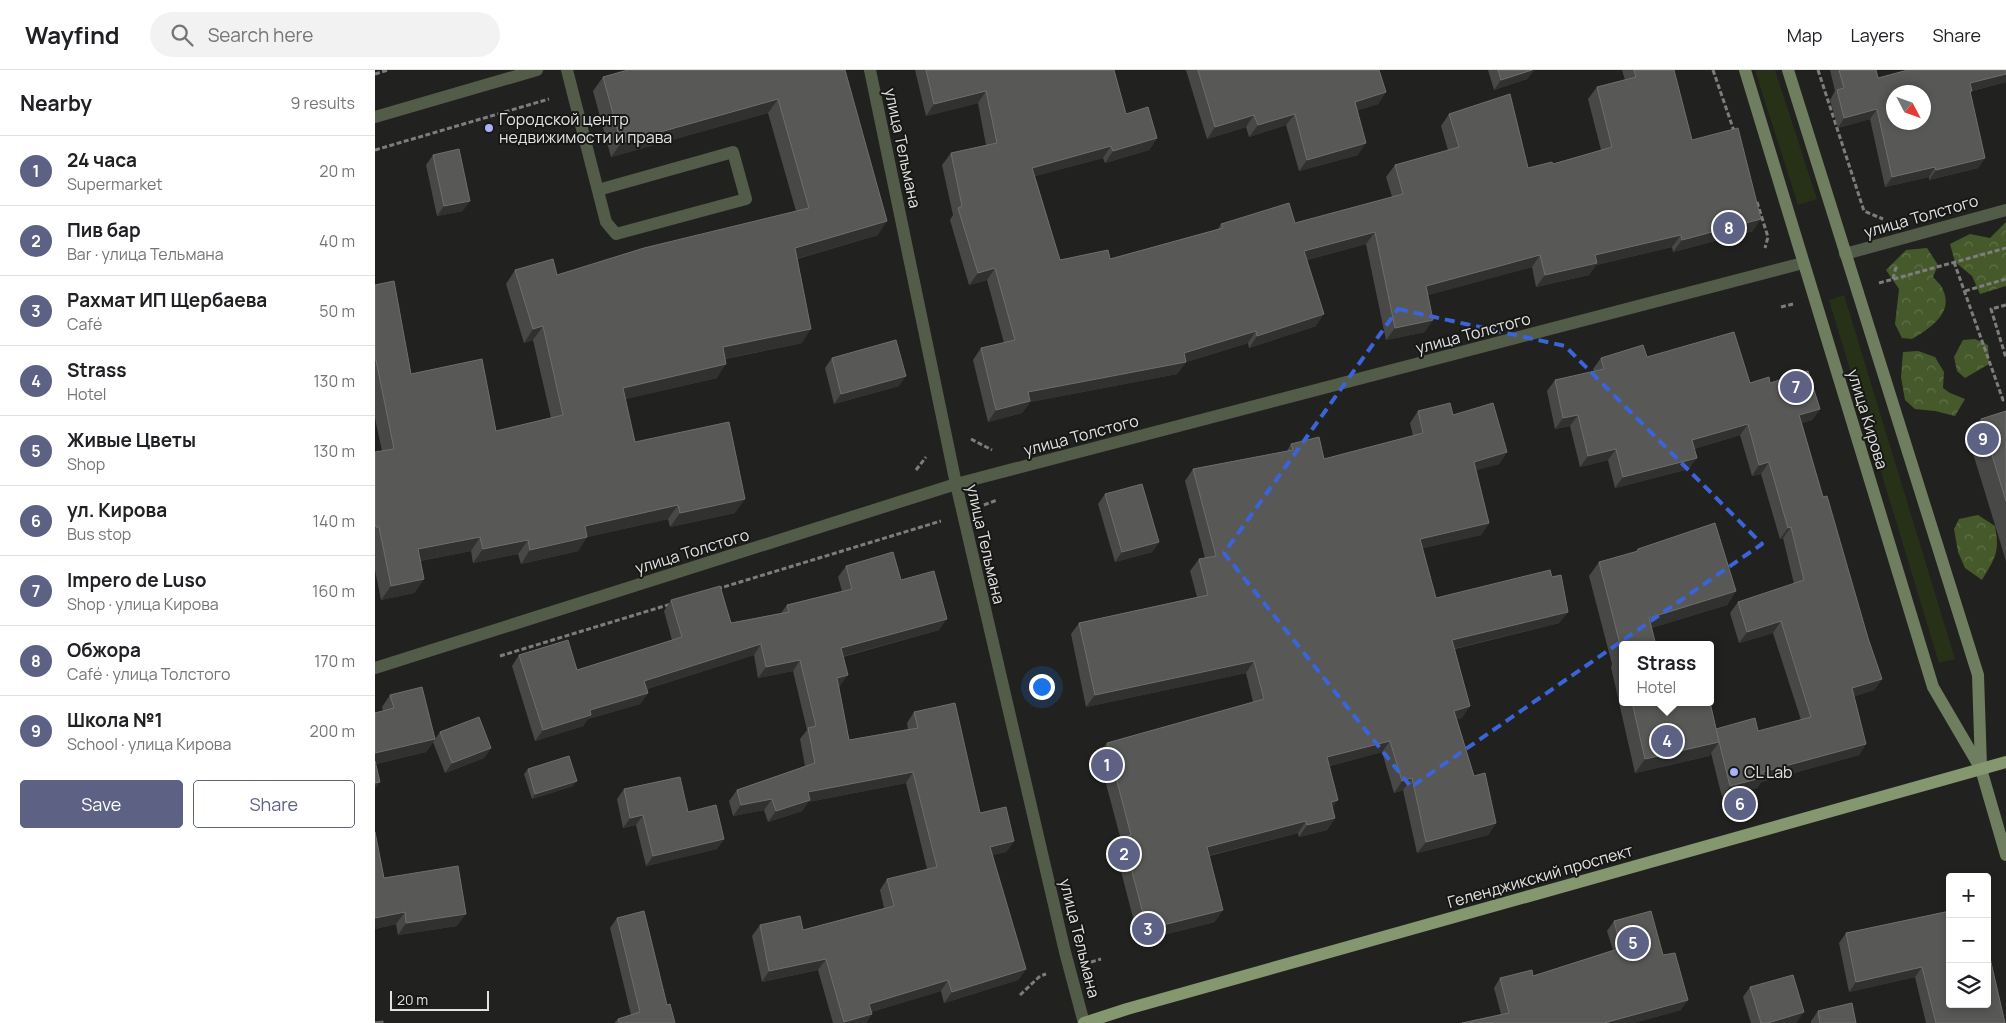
<!DOCTYPE html>
<meta charset="utf-8">
<style>
body{margin:0;font-family:Manrope,sans-serif;background:#f2f2f2;color:#202124}
.controls{position:absolute;right:15px;bottom:15px;display:grid;overflow:hidden;border-radius:5px;box-shadow:0 2px 8px #0003}
.controls button{width:45px;height:45px;display:grid;place-items:center;padding:0;border:0;border-bottom:1px solid #e0e0e0;background:#fff;color:#202124;font:25px sans-serif}
.compass{position:absolute;left:1511px;top:15px;width:45px;height:45px;border-radius:50%;background:#fff;box-shadow:0 2px 8px #0003;rotate:131deg}
.scale{position:absolute;left:15px;bottom:12px;width:99px;box-sizing:border-box;padding-left:5px;border:2px solid #e2e2e1;border-top:0;font-size:14px;line-height:18px;white-space:nowrap;color:#e2e2e1;-webkit-text-stroke:4px #171816;paint-order:stroke}
.you{position:absolute;left:666px;top:616px;width:18px;height:18px;margin:-12px;border:4px solid #fff;border-radius:50%;background:#1a73e8;box-shadow:0 0 0 8px #1a73e833}
.badge{display:grid;place-items:center;width:32px;height:32px;border-radius:50%;background:#5d6285;color:#fff;font-size:16px;font-weight:700}
.pin{position:absolute;translate:-50% -50%;border:2px solid #fff;box-shadow:0 1px 5px #0006}
.popup{position:absolute;left:1244px;top:571px;width:95px;height:65px;box-sizing:border-box;display:grid;place-content:center;border-radius:5px;background:#fff;filter:drop-shadow(0 1px 4px #0005);font-size:16px;white-space:nowrap;color:#757577}
.popup b{font-size:19px;color:#202124}
.popup::after{content:'';position:absolute;left:50%;top:100%;margin-left:-10px;border:10px solid transparent;border-top-color:#fff}
.list{margin:0;padding:0;list-style:none}
h2{display:flex;justify-content:space-between;align-items:center;height:65px;margin:0;padding:0 20px;font-size:21px}
h2 small{font-size:16px;font-weight:400;color:#757577}
.list li{display:grid;grid-template-columns:32px 1fr auto;gap:15px;align-items:center;box-sizing:border-box;height:70px;padding:0 20px;border-top:1px solid #e0e0e0}
.list b{display:block;font-size:19px;white-space:nowrap}
.list p{margin:0;font-size:16px;white-space:nowrap;color:#757577}
.list em{font-size:16px;font-style:normal;color:#757577}
.actions{display:flex;gap:10px;padding:15px 20px}
.actions a{flex:1;padding:11px 0;border:1px solid #5d6285;border-radius:5px;text-align:center;font-size:18px;color:#5d6285}
.actions .main{background:#5d6285;color:#fff}
.icon{flex:none;width:28px;height:28px;fill:none;stroke:currentColor;stroke-width:2;stroke-linecap:round;stroke-linejoin:round}
.map{position:relative;flex:none;width:1631px;height:953px;overflow:hidden}
header{display:flex;align-items:center;gap:30px;box-sizing:border-box;height:70px;padding:0 25px;background:#fff;border-bottom:1px solid #e0e0e0}
header strong{font-size:24px}
nav{display:flex;gap:28px;margin-inline-start:auto;font-size:18px}
.search{width:350px;height:45px;background:#f2f2f2;display:flex;align-items:center;gap:12px;box-sizing:border-box;padding:0 18px;border-radius:28px;color:#757577;font-size:19px}
main{display:flex}
aside{flex:1;background:#fff}
.map>svg:first-child{display:block}
.green{fill:#273118}
.forest{fill:url(#forest-crowns)}
.lines{fill:none;stroke-linecap:round;stroke-linejoin:round}
.path{stroke:#7d7d7c;stroke-width:3;stroke-dasharray:5 2.5;stroke-linecap:butt}
.lane{stroke:#535c49;stroke-width:12}
.street{stroke:#535c49;stroke-width:12}
.secondary{stroke:#6f7e5e;stroke-width:12}
.primary{stroke:#85976e;stroke-width:12}
.wall{fill:#484947}
.shaded-wall{fill:#313230}
.building{fill:#585957;stroke:#6e6e6d;fill-rule:evenodd}
.marked{fill:none;stroke:#3b64d9;stroke-width:4;stroke-dasharray:10 6;stroke-linejoin:round}
.poi-dot{fill:#a7b1fc;stroke:#171816;stroke-width:2}
.labels{text-anchor:middle;dominant-baseline:central;stroke-width:4;stroke-linejoin:round;paint-order:stroke}
.poi-label{font-size:16px;fill:#e2e2e1;stroke:#171816;text-anchor:start}
.street-label{font-size:16px;fill:#e2e2e1;stroke:#171816}
</style>
<header>
<strong>Wayfind</strong>
<div class="search"><svg class="icon" aria-label="search" viewBox="0 0 24 24"><circle cx="10" cy="10" r="6"/><path d="M15 15l6 6"/></svg>Search here</div>
<nav><a>Map</a><a>Layers</a><a>Share</a></nav>
</header>
<main>
<aside>
<h2>Nearby<small>9 results</small></h2>
<ul class="list">
<li><span class="badge">1</span><div><b>24 часа</b><p>Supermarket</p></div><em>20 m</em></li>
<li><span class="badge">2</span><div><b>Пив бар</b><p>Bar · улица Тельмана</p></div><em>40 m</em></li>
<li><span class="badge">3</span><div><b>Рахмат ИП Щербаева</b><p>Café</p></div><em>50 m</em></li>
<li><span class="badge">4</span><div><b>Strass</b><p>Hotel</p></div><em>130 m</em></li>
<li><span class="badge">5</span><div><b>Живые Цветы</b><p>Shop</p></div><em>130 m</em></li>
<li><span class="badge">6</span><div><b>ул. Кирова</b><p>Bus stop</p></div><em>140 m</em></li>
<li><span class="badge">7</span><div><b>Impero de Luso</b><p>Shop · улица Кирова</p></div><em>160 m</em></li>
<li><span class="badge">8</span><div><b>Обжора</b><p>Café · улица Толстого</p></div><em>170 m</em></li>
<li><span class="badge">9</span><div><b>Школа №1</b><p>School · улица Кирова</p></div><em>200 m</em></li>
</ul>
<div class="actions"><a class="main">Save</a><a>Share</a></div>
</aside>
<div class="map">
<svg width="1631" height="953" viewBox="0 0 1631 953">
<defs>
<pattern id="forest-crowns" width="20" height="18" patternUnits="userSpaceOnUse" patternTransform="scale(1.25)"><rect width="20" height="18" fill="#46592b"/><path d="M2 6a3 3 0 1 1 6 0M12 15a3 3 0 1 1 6 0" fill="none" stroke="#607149"/></pattern>
</defs>
<rect width="100%" height="100%" fill="#212220"/>
<g class="green">
<path d="M1380 0H1400L1442 129 1423 135Z"/>
<path d="M1469 225 1580 589 1564 593 1454 230Z"/>
</g>
<g class="forest">
<path d="M1631 152V216L1605 224 1597 206 1580 192 1575 174 1595 164 1615 168Z"/>
<path d="M1552 178 1563 195 1558 207C1561 211 1567 215 1568 220 1579 243 1554 259 1537 269L1527 268 1520 254 1524 219 1511 200 1531 180Z"/>
<path d="M1600 269 1613 275 1614 294 1590 308 1582 301 1579 287 1588 270Z"/>
<path d="M1543 281 1560 287 1569 302 1568 318 1575 323 1590 329 1580 346 1560 341 1540 339 1530 330 1526 307 1528 282Z"/>
<path d="M1603 445 1620 456C1625 483 1620 488 1607 510L1590 498 1583 482 1579 459 1584 449Z"/>
</g>
<g class="lines">
<g class="path">
<path d="M1338 0 1359 61"/>
<path d="M1443 0 1489 141 1508 149"/>
<path d="M0 4 13 0"/>
<path d="M0 80 174 29"/>
<path d="M1382 132 1393 167 1390 178"/>
<path d="M1579 192 1628 330 1631 329"/>
<path d="M1518 209 1521 197"/>
<path d="M1504 213 1631 178"/>
<path d="M1590 221 1631 209"/>
<path d="M1631 235 1616 239 1631 288"/>
<path d="M1406 237 1418 234"/>
<path d="M596 369 617 380"/>
<path d="M541 400 551 387"/>
<path d="M609 435 622 430"/>
<path d="M342 519 566 451"/>
<path d="M125 586 296 534"/>
<path d="M716 892 726 889"/>
<path d="M645 925 665 906 671 904"/>
</g>
<path class="lane" d="M192 0 231 152 241 164 371 129 358 82 223 120"/>
<g class="street">
<path d="M495 0 581 414 690 882 709 953"/>
<path d="M0 47 162 0"/>
<path d="M1470 184 1631 140"/>
<path d="M0 598 581 414 1428 193"/>
</g>
<g class="secondary">
<path d="M1370 0 1558 617 1606 699 1631 785"/>
<path d="M1413 0 1603 605 1606 697"/>
</g>
<path class="primary" d="M709 953 752 939 1631 692"/>
</g>
<g class="wall">
<path d="M470 0 503 165 422 189 427 273 350 289 342 308 250 329 260 372 360 443 295 457 293 449 212 467 203 481 146 494 143 484 98 493 96 481 45 491 49 509 39 523 6 530 0 500V382L7 381 0 348V215L36 304 121 361 176 348 158 270 149 273 131 214 140 200 182 205 421 141 393 43 236 87 218 21 228 7Z"/>
<path d="M540 0H739L751 44 782 68 774 80 730 93 728 88 660 106 685 190 735 189 843 159 846 154 920 153 1017 127 1011 107 1020 95 1073 80 1066 56 1074 44 1153 98 1178 94 1226 80 1213 29 1222 17 1250 10 1247 0H1299L1317 70 1378 161 1298 182 1297 177 1221 195 1214 205 1161 217 1157 197 1053 225 1050 262 1011 270 991 174 932 190 941 256 874 278 873 273 811 292 802 304 655 332 647 343 613 352 598 290 606 278 629 273 612 210 594 215 575 150 578 145 567 95 576 83 611 75 603 33 551 46Z"/>
<path d="M811 0H1004L1011 22 1003 34 983 40V85L924 101 911 55 874 67 871 57 832 69Z"/>
<path d="M1113 0H1159L1152 9 1119 20Z"/>
<path d="M1455 0H1501L1503 8 1631 0V12L1597 21 1595 23 1610 88 1603 98 1554 110V107L1510 117 1495 49 1463 58 1455 30 1460 21Z"/>
<path d="M58 85 88 141 62 146 51 95Z"/>
<path d="M1272 287 1375 313H1395L1445 339 1437 350 1427 353 1448 427 1493 568 1507 609 1499 620 1479 626 1491 674 1484 685 1386 712 1382 718 1347 727 1336 683 1334 686 1260 703 1236 597 1237 594 1214 506 1224 492 1260 482 1263 479 1361 521 1352 535 1276 558 1248 575V632H1335L1341 659 1383 661 1426 650 1398 563 1364 573 1355 543 1363 532 1419 514 1408 468 1405 469 1386 404 1377 406 1365 365 1319 379 1314 399 1240 418 1233 390 1205 397 1195 356 1180 359 1172 321 1180 310 1219 301 1218 299 1226 288Z"/>
<path d="M457 288 524 316 459 334 450 298Z"/>
<path d="M1043 341 1078 345 1132 382 1124 394 1101 400 1114 453 1106 465 1047 478 1061 528 1177 507 1193 542 1184 553 1080 579 1087 648 1082 649 1099 706 1121 753 1113 765 1042 783 1028 720 1019 723 1007 682 955 696 957 738 960 748 952 760 924 767 923 763 834 786 840 852 764 871 740 778 746 770 723 684 732 673 878 632 871 603 711 637 696 564 704 553 822 527 815 501 824 489 830 488 810 411 818 399 912 381 916 374 949 389 1038 366 1035 353Z"/>
<path d="M1631 341V491L1593 367 1606 349Z"/>
<path d="M730 424 784 472 777 482 740 492 723 434Z"/>
<path d="M471 496 526 510 564 560 468 587 465 616 464 617 474 670 533 659 532 653 539 642 605 743 639 771 631 782 617 785 651 899 643 910 569 933 566 921 496 942 497 944 491 953H458L443 900 387 912 377 866 385 855 428 860 509 838 505 820 512 809 552 799 531 713 433 732 427 741 393 752 389 740 358 746 354 731 362 720 430 696 425 669 432 660 418 601 383 608 379 585 272 619 273 623 265 634 213 649 208 656 160 671 137 596 144 585 202 600 297 570 289 541 296 530 356 553 406 543 412 535 467 521 463 507Z"/>
<path d="M15 625 60 669 51 682 1 694 0 643 8 641 7 637Z"/>
<path d="M65 662 116 678 109 688 70 703 58 672Z"/>
<path d="M153 699 198 716 157 729 149 704Z"/>
<path d="M249 719 313 742 349 769 342 779 271 796 261 755 248 758 242 729Z"/>
<path d="M0 762 9 808 82 856 23 865 21 854 0 859Z"/>
<path d="M1575 841 1630 953H1551L1540 907 1474 922 1464 873 1471 863Z"/>
<path d="M242 848 292 935 300 953H239L243 949 256 945 235 858Z"/>
<path d="M1239 851 1288 885 1306 940 1258 953H1087L1126 944 1119 918 1125 908 1158 906 1238 880 1232 861Z"/>
<path d="M1375 917 1422 952 1419 953H1376L1368 927Z"/>
<path d="M1443 941 1481 953H1436V951Z"/>
</g>
<g class="shaded-wall">
<path d="M1157 0H1159L1152 9 1119 20 1126 10Z"/>
<path d="M1631 4V12L1588 23 1595 13Z"/>
<path d="M611 21 603 33 551 46 559 34Z"/>
<path d="M1011 22 1003 34 972 44 980 32Z"/>
<path d="M403 29 393 43 236 87 246 73Z"/>
<path d="M1502 39 1495 49 1463 58 1469 48Z"/>
<path d="M920 44 911 55 874 67 883 55Z"/>
<path d="M879 45 871 57 832 69 840 57Z"/>
<path d="M782 68 774 80 730 93 738 81Z"/>
<path d="M991 73 983 85 924 101 932 90Z"/>
<path d="M736 76 728 88 649 109 657 98Z"/>
<path d="M1610 88 1603 98 1554 110 1561 100Z"/>
<path d="M1560 97 1554 107 1510 117 1517 107Z"/>
<path d="M95 131 88 141 62 146 69 136Z"/>
<path d="M1386 149 1378 161 1298 182 1307 170Z"/>
<path d="M512 151 503 165 410 192 420 178Z"/>
<path d="M1000 162 991 174 921 193 929 181Z"/>
<path d="M1306 165 1297 177 1221 195 1214 205 1161 217 1170 205 1220 185Z"/>
<path d="M1165 185 1157 197 1043 228 1051 216Z"/>
<path d="M620 198 612 210 594 215 603 203Z"/>
<path d="M949 244 941 256 874 278 882 266Z"/>
<path d="M1058 250 1050 262 1011 270 1020 258Z"/>
<path d="M168 256 158 270 149 273 158 259Z"/>
<path d="M436 259 427 273 338 291 348 277Z"/>
<path d="M881 261 873 273 808 293 811 292 802 304 655 332 647 343 613 352 621 340 653 322 809 283Z"/>
<path d="M351 294 342 308 238 332 248 318Z"/>
<path d="M531 306 524 316 459 334 466 324Z"/>
<path d="M1445 339 1437 350 1417 356 1424 345Z"/>
<path d="M1203 345 1195 356 1180 359 1188 348Z"/>
<path d="M1373 354 1365 365 1309 382 1317 370Z"/>
<path d="M1241 379 1233 390 1205 397 1213 386Z"/>
<path d="M1132 382 1124 394 1091 403 1099 392Z"/>
<path d="M1322 388 1314 399 1240 418 1248 407Z"/>
<path d="M1394 392 1386 404 1377 406 1384 395Z"/>
<path d="M370 429 360 443 295 457 305 443Z"/>
<path d="M303 435 293 449 212 467 203 481 146 494 155 480 210 456Z"/>
<path d="M1114 453 1106 465 1037 481 1045 469Z"/>
<path d="M1416 457 1408 468 1405 469 1413 458Z"/>
<path d="M105 467 96 481 33 493 43 479Z"/>
<path d="M153 470 143 484 98 493 108 479Z"/>
<path d="M784 472 777 482 740 492 747 482Z"/>
<path d="M49 509 39 523 6 530 16 516Z"/>
<path d="M1361 521 1352 535 1264 562 1274 548Z"/>
<path d="M1193 542 1184 553 1069 581 1077 570Z"/>
<path d="M572 549 564 560 458 589 466 578Z"/>
<path d="M1406 551 1398 563 1364 573 1372 562Z"/>
<path d="M386 574 379 585 262 622 269 611Z"/>
<path d="M425 590 418 601 383 608 391 597Z"/>
<path d="M879 591 871 603 711 637 720 625Z"/>
<path d="M473 605 465 616 454 619 462 608Z"/>
<path d="M1507 609 1499 620 1469 630 1477 618Z"/>
<path d="M273 623 265 634 213 649 208 656 160 671 168 660 215 640Z"/>
<path d="M1095 636 1087 648 1071 652 1079 641Z"/>
<path d="M60 669 51 682 0 694V683Z"/>
<path d="M1015 671 1007 682 944 699 952 687Z"/>
<path d="M1344 672 1334 686 1260 703 1270 689Z"/>
<path d="M1491 674 1484 685 1386 712 1382 718 1347 727 1355 716 1388 702Z"/>
<path d="M116 678 109 688 70 703 77 693Z"/>
<path d="M538 702 531 713 433 732 427 741 393 752 401 741 433 722Z"/>
<path d="M1037 708 1028 720 1019 723 1027 711Z"/>
<path d="M202 711 198 716 157 729 160 724Z"/>
<path d="M5 712 0 719V713Z"/>
<path d="M397 729 389 740 358 746 366 735Z"/>
<path d="M963 730 955 741 956 732Z"/>
<path d="M268 745 261 755 248 758 255 748Z"/>
<path d="M960 748 952 760 924 767 932 755Z"/>
<path d="M931 751 923 763 823 788 832 777Z"/>
<path d="M1121 753 1113 765 1042 783 1051 772Z"/>
<path d="M349 769 342 779 271 796 278 786Z"/>
<path d="M639 771 631 782 607 788 615 777Z"/>
<path d="M848 840 840 852 764 871 772 859Z"/>
<path d="M30 842 21 854 0 859V848Z"/>
<path d="M91 844 82 856 23 865 31 853Z"/>
<path d="M451 889 443 900 387 912 394 901Z"/>
<path d="M1547 897 1540 907 1474 922 1481 912Z"/>
<path d="M651 899 643 910 569 933 577 922Z"/>
<path d="M573 910 566 921 486 945 494 934Z"/>
<path d="M1313 930 1306 940 1258 953H1229Z"/>
<path d="M1429 942 1422 952 1419 953H1393Z"/>
<path d="M497 944 491 953H468L469 952Z"/>
</g>
<g class="building">
<path d="M253 0H470L512 151 420 178 436 259 348 277 351 294 248 318 260 372 354 352 370 429 305 443 303 435 210 456 212 467 155 480 153 470 108 479 105 467 43 479 49 509 16 516 4 457H1L0 454V382L19 379 1 290H0V215L19 211 36 304 107 289 121 361 188 345 168 256 158 259 140 200 178 189 182 205 269 178 434 138 403 29 246 73 228 7Z"/>
<path d="M551 0H739L751 44 773 37 782 68 738 81 736 76 657 98 685 190 733 180 735 189 848 158 846 154 914 133 920 153 1028 124 1020 95 1084 77 1074 44 1135 24 1153 98 1177 92 1178 94 1237 77 1222 17 1261 7 1259 0H1299L1317 70 1363 58 1386 149 1307 170 1306 165 1220 185 1222 193 1170 205 1165 185 1051 216 1058 250 1020 258 1000 162 929 181 949 244 882 266 881 261 809 283 811 292 653 322 655 331 621 340 606 278 640 270 620 198 603 203 583 138 587 136 576 83 622 73 611 21 559 34Z"/>
<path d="M823 0H1004L1011 22 980 32 991 73 932 90 920 44 883 55 879 45 840 57Z"/>
<path d="M1123 0H1157L1126 10Z"/>
<path d="M1464 0H1501L1503 8 1533 0H1631V4L1595 13 1597 21H1595L1610 88 1561 100 1560 97 1517 107 1502 39 1469 48 1462 20 1469 18ZM1518 22H1548V52H1518Z"/>
<path d="M84 79 95 131 69 136 58 85Z"/>
<path d="M1359 262 1375 313 1394 307 1395 313 1433 301 1445 339 1424 345 1448 427 1452 426 1493 568 1507 609 1477 618 1491 674 1388 702 1390 707 1355 716 1341 659 1380 648 1383 661 1436 647 1406 551 1372 562 1363 532 1429 510 1416 457 1413 458 1394 392 1384 395 1373 354 1317 370 1322 388 1248 407 1241 379 1213 386 1203 345 1188 348 1180 310 1229 299 1226 288 1268 275 1272 287Z"/>
<path d="M521 270 531 306 466 324 457 288Z"/>
<path d="M1075 333 1078 345 1118 333 1132 382 1099 392 1114 453 1045 469 1061 528 1175 500 1177 507 1186 505 1193 542 1077 570 1095 636 1079 641 1099 706 1110 703 1121 753 1051 772 1037 708 1027 711 1015 671 952 687 963 730 956 732 960 748 932 755 931 751 832 777 848 840 772 859 748 767 756 765 732 673 889 629 879 591 720 625 704 553 833 525 824 489 841 486 818 399 918 380 916 374 944 367 949 389 1048 363 1043 341Z"/>
<path d="M1631 341V431L1606 349Z"/>
<path d="M767 414 784 472 747 482 730 424Z"/>
<path d="M1340 453 1361 521 1274 548 1281 575H1248V596L1245 583 1247 582 1224 492 1263 481V479Z"/>
<path d="M518 482 526 510 559 501 572 549 466 578 473 605 462 608 474 670 543 658 539 642 580 633 605 743 631 737 639 771 615 777 651 899 577 922 573 910 494 934 497 944 469 952 451 889 394 901 385 855 425 846 428 860 519 836 512 809 562 797 538 702 433 722 435 730 401 741 397 729 366 735 362 720 440 693 433 658 441 656 425 590 391 597 386 574 269 611 273 623 215 640 216 645 168 660 144 585 193 570 202 600 307 567 296 530 345 516 356 553 414 542 412 535 477 519 471 496Z"/>
<path d="M47 617 60 669 0 683V643L19 638 15 625Z"/>
<path d="M1257 632H1335L1344 672 1270 689Z"/>
<path d="M104 647 116 678 77 693 65 662Z"/>
<path d="M194 686 202 711 160 724 153 699Z"/>
<path d="M0 691 5 712 0 713Z"/>
<path d="M305 707 313 742 341 735 349 769 278 786 268 745 255 748 249 719Z"/>
<path d="M0 762 9 808 83 796 91 844 31 853 30 842 0 848Z"/>
<path d="M269 841 292 935 295 934 300 953H244L243 949 265 942 242 848Z"/>
<path d="M1276 841 1288 885 1300 883 1313 930 1229 953H1087L1134 943 1125 908 1157 900 1158 906 1246 878 1239 851Z"/>
<path d="M1575 841V934H1612V875L1630 953H1561L1547 897 1481 912 1471 863Z"/>
<path d="M1418 905 1429 942 1393 953H1386L1375 917Z"/>
<path d="M1477 933 1481 953H1445L1443 941Z"/>
<path d="M8 951V953H0V952Z"/>
</g>
<path class="marked" d="M1023 239 1190 276 1387 474 1036 717 849 483Z"/>
<g class="poi-dot">
<circle cx="114" cy="58" r="5"/>
<circle cx="1359" cy="702" r="5"/>
</g>
<g class="labels">
<g class="poi-label">
<text x="124" y="49">Городской центр<tspan x="124" dy="18">недвижимости и права</tspan></text>
<text x="1369" y="702">CL Lab</text>
</g>
<g class="street-label">
<text transform="translate(528 78) rotate(78)">улица Тельмана</text>
<text transform="translate(1546 146) rotate(-16)">улица Толстого</text>
<text transform="translate(1098 263) rotate(-15)">улица Толстого</text>
<text transform="translate(1493 349) rotate(73)">улица Кирова</text>
<text transform="translate(706 365) rotate(-15)">улица Толстого</text>
<text transform="translate(611 474) rotate(77)">улица Тельмана</text>
<text transform="translate(317 481) rotate(-17)">улица Толстого</text>
<text transform="translate(1165 806) rotate(-16)">Геленджикский проспект</text>
<text transform="translate(705 868) rotate(76)">улица Тельмана</text>
</g>
</g>
</svg>
<div class="controls">
<button>+</button>
<button>−</button>
<button><svg class="icon" aria-label="layers" viewBox="0 0 24 24"><path d="M12 4l9 5-9 5-9-5zM3 14l9 5 9-5"/></svg></button>
</div>
<svg class="compass" viewBox="-18 -18 36 36"><path d="M0-13l5 13h-10z" fill="#e53935"/><path d="M0 13l5-13h-10z" fill="#757577"/></svg>
<div class="scale">20 m</div>
<div class="you"></div>
<div class="pin badge" style="left:732px;top:695px">1</div>
<div class="pin badge" style="left:749px;top:784px">2</div>
<div class="pin badge" style="left:773px;top:859px">3</div>
<div class="pin badge" style="left:1292px;top:671px">4</div>
<div class="popup"><b>Strass</b>Hotel</div>
<div class="pin badge" style="left:1258px;top:873px">5</div>
<div class="pin badge" style="left:1365px;top:734px">6</div>
<div class="pin badge" style="left:1421px;top:317px">7</div>
<div class="pin badge" style="left:1354px;top:158px">8</div>
<div class="pin badge" style="left:1608px;top:369px">9</div>
</div>
</main>
